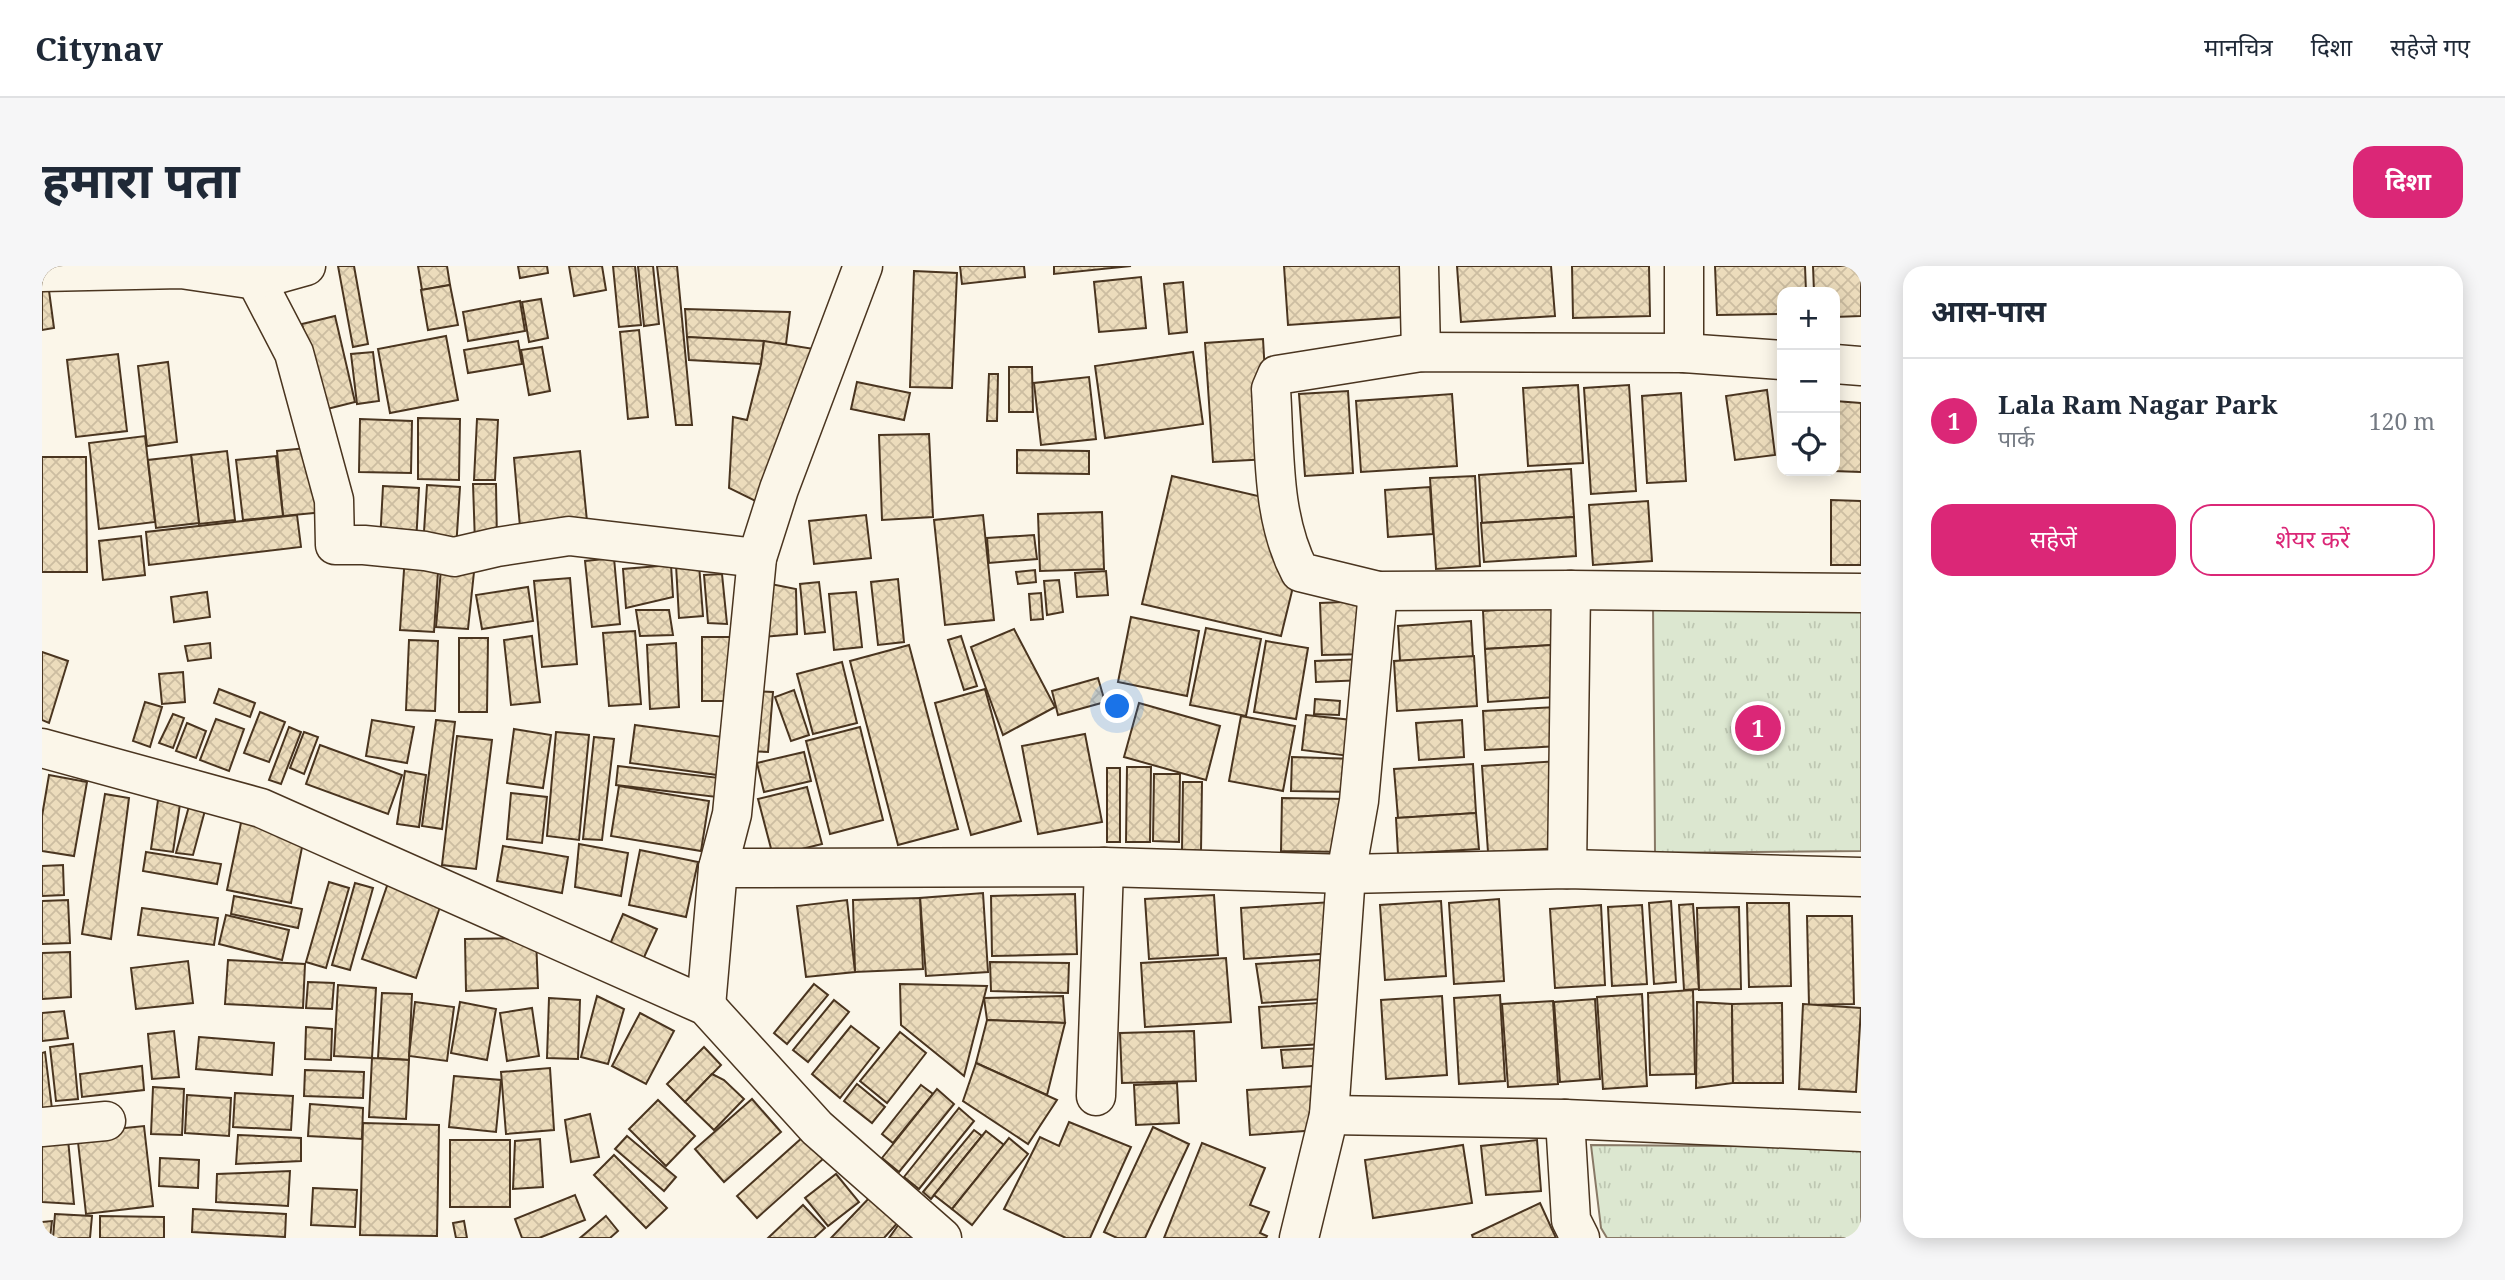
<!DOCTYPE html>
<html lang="hi">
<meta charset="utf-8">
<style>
body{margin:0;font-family:"Noto Serif","Noto Sans Devanagari",serif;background:#f6f6f7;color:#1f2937}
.controls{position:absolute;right:21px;top:21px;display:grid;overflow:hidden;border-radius:14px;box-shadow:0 4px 18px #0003}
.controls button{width:63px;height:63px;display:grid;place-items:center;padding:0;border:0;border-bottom:2px solid #e0e1e3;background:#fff;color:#1f2937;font:35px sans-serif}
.you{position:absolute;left:1076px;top:441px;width:24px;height:24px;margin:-18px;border:5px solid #fff;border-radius:50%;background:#1a73e8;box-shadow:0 0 0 10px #1a73e833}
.badge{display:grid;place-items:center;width:46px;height:46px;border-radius:50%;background:#db2777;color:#fff;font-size:23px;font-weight:700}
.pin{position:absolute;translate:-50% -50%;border:4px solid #fff;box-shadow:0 2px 7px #0006}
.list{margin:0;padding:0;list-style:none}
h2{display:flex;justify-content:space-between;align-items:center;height:91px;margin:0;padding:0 28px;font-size:30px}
h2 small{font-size:23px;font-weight:400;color:#747a83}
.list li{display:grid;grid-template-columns:46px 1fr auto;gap:21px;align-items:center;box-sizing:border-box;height:126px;padding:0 28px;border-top:2px solid #e0e1e3}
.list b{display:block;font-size:26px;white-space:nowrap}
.list p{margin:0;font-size:23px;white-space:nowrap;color:#747a83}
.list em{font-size:23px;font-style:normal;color:#747a83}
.actions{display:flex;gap:14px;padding:21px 28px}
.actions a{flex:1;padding:16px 0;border:2px solid #db2777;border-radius:21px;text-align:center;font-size:24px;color:#db2777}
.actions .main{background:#db2777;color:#fff}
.icon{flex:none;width:38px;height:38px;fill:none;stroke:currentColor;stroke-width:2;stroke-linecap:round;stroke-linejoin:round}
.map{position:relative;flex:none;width:1819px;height:972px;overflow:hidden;border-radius:21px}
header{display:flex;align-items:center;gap:42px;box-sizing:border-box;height:98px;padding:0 35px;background:#fff;border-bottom:2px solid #e0e1e3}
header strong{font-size:33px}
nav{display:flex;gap:38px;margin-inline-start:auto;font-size:24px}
.intro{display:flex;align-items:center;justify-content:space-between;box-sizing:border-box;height:168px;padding:0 42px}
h1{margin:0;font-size:49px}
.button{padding:18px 32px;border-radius:21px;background:#db2777;color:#fff;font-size:24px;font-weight:700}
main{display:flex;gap:42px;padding:0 42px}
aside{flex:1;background:#fff;border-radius:21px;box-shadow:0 4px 18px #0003}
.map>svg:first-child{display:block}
.grass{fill:url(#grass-tufts);stroke:#887966;stroke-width:2}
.building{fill:url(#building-cross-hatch);stroke:#4a3520;stroke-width:2}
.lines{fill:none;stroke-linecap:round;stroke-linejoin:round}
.minor-casing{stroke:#4a3520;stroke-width:41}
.minor{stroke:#fbf6e9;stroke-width:38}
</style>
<header>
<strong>Citynav</strong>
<nav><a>मानचित्र</a><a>दिशा</a><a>सहेजे गए</a></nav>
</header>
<div class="intro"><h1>हमारा पता</h1><a class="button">दिशा</a></div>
<main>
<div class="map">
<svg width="1819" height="972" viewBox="0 0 1819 972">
<defs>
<pattern id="grass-tufts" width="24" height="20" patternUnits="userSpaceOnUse" patternTransform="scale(1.75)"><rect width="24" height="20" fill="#dce7d0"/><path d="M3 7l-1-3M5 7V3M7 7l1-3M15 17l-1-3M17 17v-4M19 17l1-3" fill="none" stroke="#bec7b2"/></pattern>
<pattern id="building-cross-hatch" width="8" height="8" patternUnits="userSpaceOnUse" patternTransform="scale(1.75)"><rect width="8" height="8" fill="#ecdcbc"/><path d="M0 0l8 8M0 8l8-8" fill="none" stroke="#ccbda1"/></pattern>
</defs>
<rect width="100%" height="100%" fill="#fbf6e9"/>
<g class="grass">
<path d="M1819 338V585L1613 587 1611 339Z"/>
<path d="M1549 879 1819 881V972H1565L1559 962Z"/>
</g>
<g class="building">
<path d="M296 0H312L326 78 311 81Z"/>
<path d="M376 0H405L408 19 380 24Z"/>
<path d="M476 0H505L506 7 478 12Z"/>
<path d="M527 0H560L564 24 532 30Z"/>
<path d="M571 0H593L599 59 577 61Z"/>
<path d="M596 0H611L617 58 602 60Z"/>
<path d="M615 0H635L650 159H634Z"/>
<path d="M918 0H982L983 11 920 18Z"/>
<path d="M1012 0H1089L1012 8Z"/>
<path d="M1242 0H1359L1362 51 1246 59Z"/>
<path d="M1415 0H1509L1513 50 1419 56Z"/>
<path d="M1530 0H1607L1608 50 1531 52Z"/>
<path d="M1673 0H1763L1764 26H1740V48L1675 49Z"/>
<path d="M1771 0H1819V50L1793 51V26H1772Z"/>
<path d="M872 5 915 7 910 122 868 121Z"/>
<path d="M1099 11 1104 62 1057 66 1052 16Z"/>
<path d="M1141 16 1145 66 1127 68 1122 18Z"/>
<path d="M0 17H6L12 62 0 64Z"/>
<path d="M408 19 416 59 386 64 379 24Z"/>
<path d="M499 33 506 72 487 76 480 36Z"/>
<path d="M478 35 483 65 426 75 421 46Z"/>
<path d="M643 43 748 46 744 78 645 71Z"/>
<path d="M293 50 313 136 281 144 260 58Z"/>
<path d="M597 64 606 151 586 153 578 66Z"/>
<path d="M404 70 416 134 348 147 336 83Z"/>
<path d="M645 71 722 75 719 98 647 94Z"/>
<path d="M1221 73 1228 193 1171 196 1163 77Z"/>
<path d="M476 75 480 98 426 107 422 84Z"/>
<path d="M722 75 772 83 724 240 687 222 691 151 705 154 719 98Z"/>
<path d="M500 81 508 125 487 129 479 84Z"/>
<path d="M331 86 337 135 315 138 309 88Z"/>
<path d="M1151 86 1161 158 1063 172 1053 100Z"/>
<path d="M76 88 85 165 34 171 25 94Z"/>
<path d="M126 96 135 176 105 180 96 100Z"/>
<path d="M967 101H990L991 146H967Z"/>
<path d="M947 108H956L955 155H945Z"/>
<path d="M1047 111 1054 173 999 179 992 117Z"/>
<path d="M815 116 868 127 862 154 809 143Z"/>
<path d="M1536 119 1541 197 1486 200 1481 122Z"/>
<path d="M1587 119 1594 225 1549 228 1542 122Z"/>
<path d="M1725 124 1733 189 1693 194 1684 130Z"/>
<path d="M1306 125 1311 207 1263 210 1257 128Z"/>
<path d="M1639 127 1644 215 1605 217 1600 130Z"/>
<path d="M1410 128 1415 200 1319 206 1314 135Z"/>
<path d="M1793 135 1819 137V206L1791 205Z"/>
<path d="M376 152 418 153 417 214 376 213Z"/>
<path d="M318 153 370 155 369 207 317 206Z"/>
<path d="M435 153 456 154 453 214H432Z"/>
<path d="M887 168 891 251 840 254 837 169Z"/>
<path d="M103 170 113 256 57 263 47 177Z"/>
<path d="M275 181 282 246 241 250 235 185Z"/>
<path d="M975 184 1047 185V208L975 207Z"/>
<path d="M185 185 193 254 157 258 149 189Z"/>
<path d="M538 185 545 255 478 261 472 192Z"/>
<path d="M149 189 157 257 114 262 106 194Z"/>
<path d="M234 190 241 250 201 254 194 194Z"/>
<path d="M0 191H44L45 306H0Z"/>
<path d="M1529 203 1532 251 1440 257 1437 209Z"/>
<path d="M1130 210 1229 233 1250 325 1239 370 1100 338Z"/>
<path d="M1433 210 1438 300 1394 303 1388 212Z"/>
<path d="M431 218H454L455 276 433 277Z"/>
<path d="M385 219 418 221 414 283 381 281Z"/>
<path d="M341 220 377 222 374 278 338 276Z"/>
<path d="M1388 221 1391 268 1346 271 1343 224Z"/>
<path d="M1789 234 1819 235V299H1789Z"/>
<path d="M1606 235 1610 295 1551 299 1547 239Z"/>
<path d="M1060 246 1062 303 998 305 996 248Z"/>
<path d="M255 249 259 281 107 299 104 266Z"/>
<path d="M824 249 829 292 772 298 767 255Z"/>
<path d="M941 249 952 354 903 359 892 254Z"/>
<path d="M1532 251 1534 290 1442 296 1439 257Z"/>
<path d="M992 269 995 293 947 297 945 272Z"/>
<path d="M99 270 103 309 61 314 57 275Z"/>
<path d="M363 289 397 291 392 366 358 364Z"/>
<path d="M572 292 578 358 550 361 543 295Z"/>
<path d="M657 298 661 350 637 352 634 299Z"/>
<path d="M629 299 631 331 584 342 581 303Z"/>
<path d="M399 303 432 306 426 363 394 361Z"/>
<path d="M993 304 994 316 976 318 974 306Z"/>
<path d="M1064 305 1066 329 1035 331 1033 307Z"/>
<path d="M680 308 685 358 666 357 662 309Z"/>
<path d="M528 312 535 398 500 401 492 315Z"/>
<path d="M856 313 862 376 836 379 829 316Z"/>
<path d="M1017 314 1021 346 1005 349 1002 315Z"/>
<path d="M719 316 754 323 755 368 719 371Z"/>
<path d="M777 316 783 366 763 368 758 318Z"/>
<path d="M486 321 491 355 440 363 434 329Z"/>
<path d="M165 326 168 351 132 356 129 331Z"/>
<path d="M814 326 820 381 792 384 787 328Z"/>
<path d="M999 327 1001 353 989 354 987 328Z"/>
<path d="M1325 335 1327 388 1280 389 1278 337Z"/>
<path d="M1511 340 1510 379 1443 383 1441 345Z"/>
<path d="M594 344H627L631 369 598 370Z"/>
<path d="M1089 351 1157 365 1145 430 1076 416Z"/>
<path d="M1429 355 1431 391 1358 395 1356 360Z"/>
<path d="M1164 362 1219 373 1204 450 1148 439Z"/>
<path d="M972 363 1013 441 961 469 929 381Z"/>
<path d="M593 365 599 438 567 440 561 367Z"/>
<path d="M490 370 498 436 469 439 462 374Z"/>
<path d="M919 370 935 420 922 424 906 374Z"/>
<path d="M660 371H692L691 435H660Z"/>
<path d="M417 372H446L445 446H417Z"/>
<path d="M367 374 396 375 393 445 364 444Z"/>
<path d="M1224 375 1266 382 1254 453 1212 446Z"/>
<path d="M168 377 169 392 146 395 143 380Z"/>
<path d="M634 377 637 441 608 443 605 379Z"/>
<path d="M867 379 916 563 856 579 808 395Z"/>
<path d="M1510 379 1513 431 1446 436 1443 383Z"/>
<path d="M0 386 26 395 7 457 0 454Z"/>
<path d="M1432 390 1435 440 1355 445 1352 395Z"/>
<path d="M1323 393 1324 414 1274 416 1273 395Z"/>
<path d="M800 396 815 457 771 468 755 408Z"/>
<path d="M141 406 143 436 120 438 117 408Z"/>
<path d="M1056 412 1063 436 1016 449 1010 425Z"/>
<path d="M177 423 213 437 208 451 172 437Z"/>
<path d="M943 423 979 555 929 569 893 437Z"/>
<path d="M752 424 767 469 749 475 733 431Z"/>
<path d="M709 425 731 426 726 486 704 485Z"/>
<path d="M1273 433 1298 435 1297 449 1272 448Z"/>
<path d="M103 436 120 441 108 481 91 475Z"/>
<path d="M1097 437 1178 460 1164 514 1082 491Z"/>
<path d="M1514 441 1517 480 1443 484 1441 445Z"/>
<path d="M218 446 243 456 227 496 202 487Z"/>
<path d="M131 448 142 452 131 482 117 477Z"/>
<path d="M1264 449 1319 455 1315 491 1260 484Z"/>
<path d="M1199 450 1253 460 1241 525 1187 515Z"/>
<path d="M174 453 202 463 187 505 158 494Z"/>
<path d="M330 454 372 461 365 497 324 490Z"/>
<path d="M394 454 413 456 400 563 380 560Z"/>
<path d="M1420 454 1422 491 1377 494 1374 457Z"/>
<path d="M145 457 164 465 154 492 134 485Z"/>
<path d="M593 459 688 472 683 510 588 497Z"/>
<path d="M247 461 259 466 239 518 227 514Z"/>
<path d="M818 461 841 554 788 568 764 475Z"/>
<path d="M472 463 509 469 501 522 465 517Z"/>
<path d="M262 466 276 471 262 508 248 502Z"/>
<path d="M514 466 547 469 537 574 505 570Z"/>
<path d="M1043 468 1060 556 996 568 980 480Z"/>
<path d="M415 470 450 474 434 603 400 599Z"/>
<path d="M552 471 572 473 560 574 541 573Z"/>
<path d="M278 479 360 509 346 548 264 518Z"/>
<path d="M762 486 769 515 722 526 715 497Z"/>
<path d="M1250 491 1314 493V526L1249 525Z"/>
<path d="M1517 495 1522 582 1446 586 1440 500Z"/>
<path d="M1431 498 1434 547 1356 552 1352 503Z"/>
<path d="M576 500 686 513 683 532 574 519Z"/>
<path d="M1085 501H1109L1108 576H1084Z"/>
<rect x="1065" y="502" width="13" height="74"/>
<path d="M363 505 384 509 377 561 355 558Z"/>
<path d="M1112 508H1138L1137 576 1111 575Z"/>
<path d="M7 509 45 516 32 590 0 585V550Z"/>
<path d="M1141 516H1160L1159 585 1140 584Z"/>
<path d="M577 520 667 535 659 585 569 570Z"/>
<path d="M765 521 780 578 731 590 716 533Z"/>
<path d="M469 527 505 531 500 577 465 573Z"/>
<path d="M63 528 87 532 69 673 40 668Z"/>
<path d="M1240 532 1304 533 1303 586 1239 585Z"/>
<path d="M149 533 165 537 151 589 134 587Z"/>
<path d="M116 534 138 538 131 586 109 583Z"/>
<path d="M1434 547 1437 583 1356 588 1354 552Z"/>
<path d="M200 552 263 566 249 637 185 624Z"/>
<path d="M537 578 586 587 579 630 533 621Z"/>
<path d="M461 580 526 591 520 627 455 615Z"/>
<path d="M598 584 656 596 644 651 587 639Z"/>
<path d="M104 586 179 598 175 618 101 605Z"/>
<path d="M21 599 22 629 0 630V600Z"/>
<path d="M287 616 307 622 284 702 264 696Z"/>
<path d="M313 617 331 622 308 704 290 699Z"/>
<path d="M346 617 400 635 374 712 320 693Z"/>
<path d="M941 627 946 706 884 710 878 632Z"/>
<path d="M1033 628 1035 688 950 690 949 630Z"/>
<path d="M1172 629 1176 689 1107 693 1103 633Z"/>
<path d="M192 630 260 643 256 662 189 648Z"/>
<path d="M878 632 881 703 813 706 811 634Z"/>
<path d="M1457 633 1462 715 1412 718 1407 637Z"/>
<path d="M26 634 28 677 0 678V635Z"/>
<path d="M805 634 813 706 764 711 755 640Z"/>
<path d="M1399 635 1404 710 1343 714 1338 639Z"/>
<path d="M1629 635 1634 716 1612 718 1607 637Z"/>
<path d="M1290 636 1292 687 1202 693 1199 642Z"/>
<path d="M1705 637H1747L1749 720 1707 721Z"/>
<path d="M1651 638 1657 723 1642 724 1637 639Z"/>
<path d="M1559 639 1563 719 1513 722 1508 643Z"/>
<path d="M1600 639 1605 718 1570 720 1566 641Z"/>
<path d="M1697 641 1699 723 1657 724 1655 642Z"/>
<path d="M100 642 176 652 172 679 96 669Z"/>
<path d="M581 648 615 663 598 700 565 685Z"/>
<path d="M184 649 247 664 240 694 177 678Z"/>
<path d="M1765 650H1810L1812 738 1767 739Z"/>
<path d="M494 672 496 722 424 725 423 673Z"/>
<path d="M28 686 29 731 0 733V687Z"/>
<path d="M1184 692 1189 756 1103 761 1099 697Z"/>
<path d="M186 694 263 698 261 742 183 738Z"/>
<path d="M1278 694 1280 733 1220 737 1214 698Z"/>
<path d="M146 695 151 737 94 743 89 702Z"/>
<path d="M948 696 1027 697 1026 727 949 725Z"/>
<path d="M266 716 292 717 290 743 264 742Z"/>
<path d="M772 718 786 729 745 778 732 767Z"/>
<path d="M858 718 945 720 922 810 859 759Z"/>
<path d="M296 719 334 722 330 792 292 790Z"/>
<path d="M1651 724 1653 808 1608 809 1606 727Z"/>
<path d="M340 727 370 728 367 794 336 792Z"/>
<path d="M1600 728 1605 820 1561 823 1555 731Z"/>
<path d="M1458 729 1463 815 1417 818 1412 732Z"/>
<path d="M555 730 582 743 566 798 539 791Z"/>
<path d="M1021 730 1023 757 945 754 942 732Z"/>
<path d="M1400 730 1405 809 1344 813 1339 734Z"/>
<path d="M507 732 538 734 536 793 505 792Z"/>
<path d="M1553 733 1558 813 1518 816 1512 736Z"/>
<path d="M792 734 807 746 766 796 751 784Z"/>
<path d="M1511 735 1516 818 1466 821 1460 738Z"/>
<path d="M373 736 412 741 405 795 367 790Z"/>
<path d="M418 736 454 743 445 794 409 787Z"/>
<path d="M1655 736 1690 738 1691 817 1654 822Z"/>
<path d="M1277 737 1280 778 1220 782 1217 741Z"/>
<path d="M1740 737 1741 817H1691L1690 738Z"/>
<path d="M1761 738 1819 742 1814 826 1757 823Z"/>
<path d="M490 742 497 790 465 795 458 747Z"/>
<path d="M22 745 26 772 0 775V747Z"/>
<path d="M598 747 632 765 604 818 570 800Z"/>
<path d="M945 754 1023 757 1005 829 934 797Z"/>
<path d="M809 760 837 782 798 832 770 808Z"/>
<path d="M264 761 290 763 289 794 263 793Z"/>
<path d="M132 765 137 811 110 813 106 768Z"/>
<path d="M1152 765 1154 815 1080 817 1078 767Z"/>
<path d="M858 766 884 787 845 837 818 815Z"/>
<path d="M157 771 232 777 230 809 154 803Z"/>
<path d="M31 778 36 833 14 835 8 781Z"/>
<path d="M662 781 679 799 643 836 625 818Z"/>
<path d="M1284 782 1285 799 1241 802 1239 784Z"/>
<path d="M3 786 10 843 0 844V787Z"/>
<path d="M330 792 367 794 364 853 327 851Z"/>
<path d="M934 797 1015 834 986 878 921 835Z"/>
<path d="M100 800 102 824 40 831 38 808Z"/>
<path d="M508 802 512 864 464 868 459 806Z"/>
<path d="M263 804 322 806 321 832 262 830Z"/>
<path d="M670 808 682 814 702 833 672 864 643 836Z"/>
<path d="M412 810 459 814 454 866 407 861Z"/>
<path d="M1135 817 1137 857 1094 859 1092 819Z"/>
<path d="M815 818 843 841 830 857 802 835Z"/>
<path d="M879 819 891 828 851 877 840 868Z"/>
<path d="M1273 820 1276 864 1208 869 1205 824Z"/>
<path d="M111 821 142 823 140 869 109 868Z"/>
<path d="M895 823 912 838 857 906 840 892Z"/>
<path d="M193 827 251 830 249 864 191 861Z"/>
<path d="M145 829 189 832 187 870 143 867Z"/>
<path d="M710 833 739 866 682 916 653 883Z"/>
<path d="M616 834 653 870 624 900 587 863Z"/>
<path d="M268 838 321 842 320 873 266 870Z"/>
<path d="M917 842 932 855 877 923 862 911Z"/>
<path d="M548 848 557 891 529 896 523 854Z"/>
<path d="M1027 856 1089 881 1048 972H1024L962 943 998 871 1017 880Z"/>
<path d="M321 857 397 859 395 970 318 969Z"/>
<path d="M102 860 111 940 44 948 35 867Z"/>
<path d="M1111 861 1147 878 1103 972H1075L1062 966Z"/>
<path d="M932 864 940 870 889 933 881 926Z"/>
<path d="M944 865 962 879 910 943 892 929Z"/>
<path d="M196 869 259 872V895L194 898Z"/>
<path d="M585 870 634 911 622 925 573 883Z"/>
<path d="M761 871 781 893 715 952 695 930Z"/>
<path d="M0 872 26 873 32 938 0 936Z"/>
<path d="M967 872 986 888 930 959 910 943Z"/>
<path d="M498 873 501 921 471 923 473 875Z"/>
<rect x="408" y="874" width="60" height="67"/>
<path d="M1495 874 1499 925 1444 929 1439 880Z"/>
<path d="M1160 877 1223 902 1208 939 1227 946 1218 967 1225 970 1224 972H1122Z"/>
<path d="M1421 879 1430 937 1331 952 1323 894Z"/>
<path d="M572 889 625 942 604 962 552 909Z"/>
<path d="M118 892 157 894 156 922 117 920Z"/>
<path d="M248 905 246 940 174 936 175 908Z"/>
<path d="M794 908 817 936 786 960 763 932Z"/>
<path d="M271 922 315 924 313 961 269 959Z"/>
<path d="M831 928 858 954 842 972H789Z"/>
<path d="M533 929 543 954 497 972H480L473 953Z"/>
<path d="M1498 937 1514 972H1431L1430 969Z"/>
<path d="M761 939 783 962 772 972H726Z"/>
<path d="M151 943 244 948 243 971 150 966Z"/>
<path d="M13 948 50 950 48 972H11Z"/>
<path d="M58 950 122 951V972H58Z"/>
<path d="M564 950 576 965 568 972H538Z"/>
<path d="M862 951 875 963 870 972H847Z"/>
<path d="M10 955 8 972H0V956Z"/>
<path d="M422 955 425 972H414L411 957Z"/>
</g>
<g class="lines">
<g class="minor-casing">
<g id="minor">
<path d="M264 0 214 14 252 87 292 234 293 279H322L383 285 412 291 455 281 527 270 715 292"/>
<path d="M1377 0 1379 86"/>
<path d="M1642 0V87"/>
<path d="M0 6 139 3 214 14"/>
<path d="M1740 94 1642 87 1379 86 1235 109 1229 123C1233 183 1229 251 1258 306L1336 325 1529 324 1819 327"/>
<path d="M1793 98 1819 100"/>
<path d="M0 482 219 542 664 740 775 862 900 972"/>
<path d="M676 602 1062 601 1304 608 1525 603 1819 611"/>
<path d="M1525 603 1529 324"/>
<path d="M664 740 676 602 690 548 715 292 737 223 821 0"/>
<path d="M1054 830 1062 601"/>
<path d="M1287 849 1523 853 1819 866"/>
<path d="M1523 853 1529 954 1538 972"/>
<path d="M0 861 64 855"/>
<path d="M1257 972 1287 849 1304 608 1317 535 1336 325"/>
</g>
</g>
<use href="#minor" class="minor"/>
</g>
</svg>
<div class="controls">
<button>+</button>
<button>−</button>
<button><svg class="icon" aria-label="locate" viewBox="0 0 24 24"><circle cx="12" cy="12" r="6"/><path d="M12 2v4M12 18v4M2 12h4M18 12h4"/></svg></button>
</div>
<div class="you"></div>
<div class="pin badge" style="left:1716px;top:462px">1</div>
</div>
<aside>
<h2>आस-पास<small></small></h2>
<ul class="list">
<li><span class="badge">1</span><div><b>Lala Ram Nagar Park</b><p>पार्क</p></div><em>120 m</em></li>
</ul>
<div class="actions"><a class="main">सहेजें</a><a>शेयर करें</a></div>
</aside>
</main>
